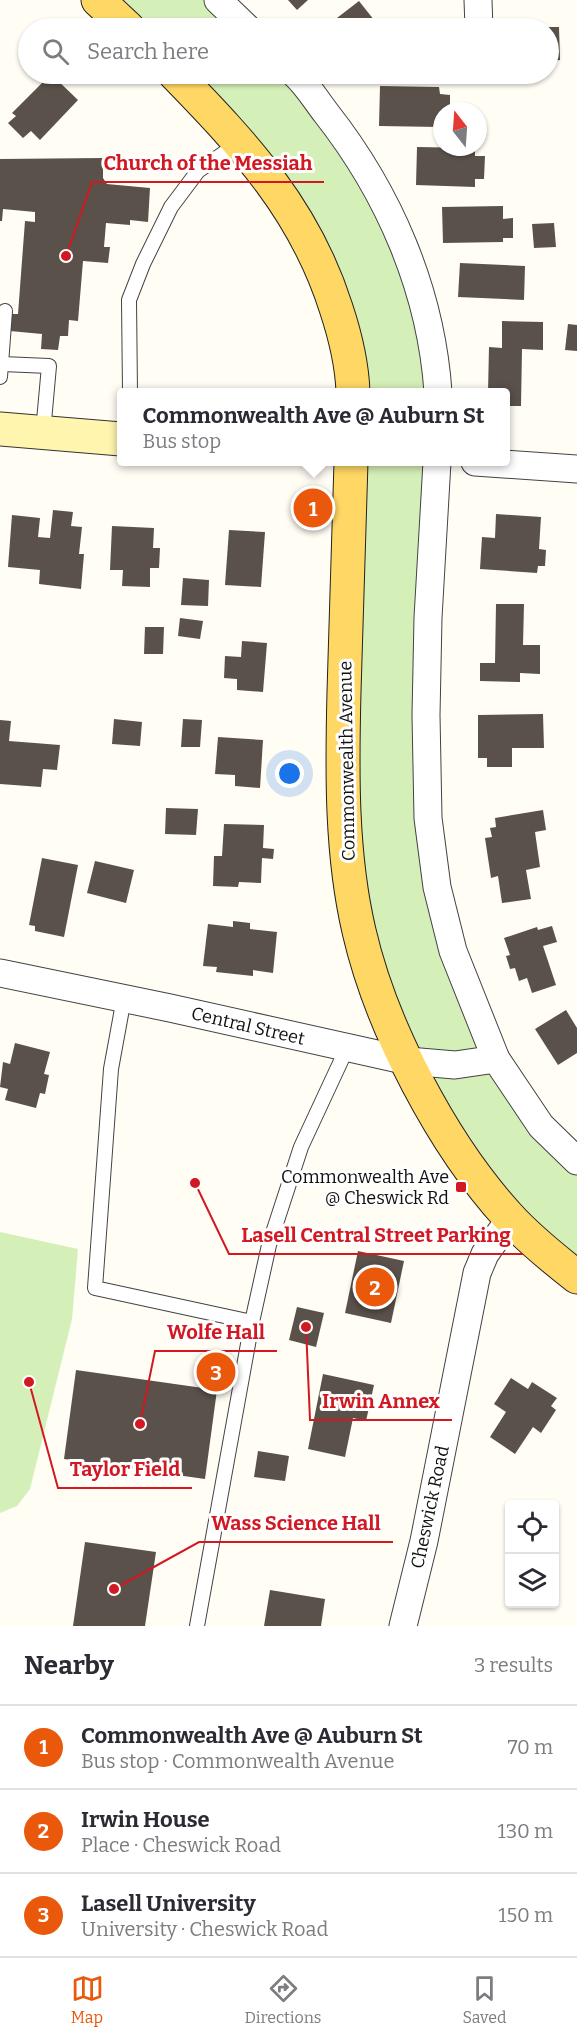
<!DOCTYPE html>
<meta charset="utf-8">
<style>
body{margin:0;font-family:Bitter,serif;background:#f7f7f7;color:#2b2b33}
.controls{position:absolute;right:18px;bottom:18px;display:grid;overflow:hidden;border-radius:6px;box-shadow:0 2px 4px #0004}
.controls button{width:54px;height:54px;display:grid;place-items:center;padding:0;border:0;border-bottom:2px solid #e1e1e2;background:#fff;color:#2b2b33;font:30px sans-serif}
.compass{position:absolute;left:433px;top:102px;width:54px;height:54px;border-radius:50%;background:#fff;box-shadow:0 2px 4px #0004;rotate:343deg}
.you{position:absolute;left:290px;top:774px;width:21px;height:21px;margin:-15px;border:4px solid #fff;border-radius:50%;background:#1a73e8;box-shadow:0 0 0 9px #1a73e833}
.badge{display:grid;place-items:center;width:39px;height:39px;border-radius:50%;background:#ea580c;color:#fff;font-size:20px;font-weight:700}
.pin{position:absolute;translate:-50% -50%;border:3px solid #fff;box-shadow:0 2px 6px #0006}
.popup{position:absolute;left:117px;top:388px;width:393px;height:78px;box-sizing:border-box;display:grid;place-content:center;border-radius:6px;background:#fff;filter:drop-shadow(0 2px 4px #0005);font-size:20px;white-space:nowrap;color:#7c7c81}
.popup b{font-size:22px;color:#2b2b33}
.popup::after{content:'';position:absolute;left:50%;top:100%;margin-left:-12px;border:12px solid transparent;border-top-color:#fff}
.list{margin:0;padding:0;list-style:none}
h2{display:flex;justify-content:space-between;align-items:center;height:78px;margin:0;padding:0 24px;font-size:26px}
h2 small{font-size:20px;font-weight:400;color:#7c7c81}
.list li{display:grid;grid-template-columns:39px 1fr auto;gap:18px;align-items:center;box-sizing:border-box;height:84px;padding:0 24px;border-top:2px solid #e1e1e2}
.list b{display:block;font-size:22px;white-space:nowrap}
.list p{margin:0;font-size:20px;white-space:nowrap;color:#7c7c81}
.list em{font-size:20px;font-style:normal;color:#7c7c81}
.icon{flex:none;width:33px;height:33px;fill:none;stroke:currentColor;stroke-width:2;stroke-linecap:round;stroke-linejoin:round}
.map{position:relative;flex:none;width:577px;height:1626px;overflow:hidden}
.search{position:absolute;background:#fff;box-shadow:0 2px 4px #0004;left:18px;right:18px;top:18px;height:66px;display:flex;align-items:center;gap:15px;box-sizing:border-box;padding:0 21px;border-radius:33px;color:#7c7c81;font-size:22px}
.sheet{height:330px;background:#fff}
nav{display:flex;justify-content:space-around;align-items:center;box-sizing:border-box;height:84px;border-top:2px solid #e1e1e2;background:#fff;font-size:16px;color:#7c7c81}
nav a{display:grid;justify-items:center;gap:3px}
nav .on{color:#ea580c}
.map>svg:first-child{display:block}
.green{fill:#d5efb8}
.building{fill:#5a514b}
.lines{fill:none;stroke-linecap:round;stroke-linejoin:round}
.service-casing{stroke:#434343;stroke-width:16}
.minor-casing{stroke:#434343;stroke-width:29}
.secondary-casing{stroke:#323232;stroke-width:35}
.primary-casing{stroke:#212121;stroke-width:35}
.service{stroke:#fff;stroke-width:14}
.minor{stroke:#fff;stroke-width:27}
.secondary{stroke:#fff5af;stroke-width:33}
.primary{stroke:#ffd764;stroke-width:33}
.poi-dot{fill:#d11823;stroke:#fff;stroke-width:2}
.labels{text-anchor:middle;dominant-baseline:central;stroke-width:6;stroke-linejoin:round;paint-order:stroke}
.street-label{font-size:18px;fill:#101010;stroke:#fff}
.poi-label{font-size:18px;fill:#101010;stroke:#fff;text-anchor:end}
.leader{fill:none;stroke:#d11823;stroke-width:2}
.callout-dot{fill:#d11823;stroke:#fff;stroke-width:2}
.callout-label{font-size:20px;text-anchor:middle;font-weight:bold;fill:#d11823;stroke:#fff;stroke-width:6;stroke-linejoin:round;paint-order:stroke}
</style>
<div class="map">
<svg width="577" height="1626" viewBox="0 0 577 1626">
<rect width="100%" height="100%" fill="#fffdf4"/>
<g class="green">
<path d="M98 0H218L247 28H128Z"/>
<path d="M175 74H295L368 172 438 392H353L332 293Z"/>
<path d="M351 462H437L428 818 478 1018 577 1161V1277L485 1189 359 931Z"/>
<path d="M0 1232 78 1249 72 1319 30 1489 17 1506 0 1513Z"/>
</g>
<g class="building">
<path d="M288 0H308L297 10Z"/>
<path d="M359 1 378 25 374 28H324Z"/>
<path d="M548 27H559L560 60 548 61Z"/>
<path d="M51 74 78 100 40 140 31 131 23 138 8 123 16 116 12 113Z"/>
<path d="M380 86 439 87 440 94 450 95V111H442V118H439V127L379 126Z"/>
<path d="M417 147 475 148V156H485L484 179H475V187L416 185Z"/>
<path d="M103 158V178L107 184 150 188 148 222 130 220V225L106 223 104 247H110L108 263 83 261 78 321 69 320 68 336H60L58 350 41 349 42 334 10 331 12 314H18L25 221 35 222V212L3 209 2 221H0V159Z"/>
<path d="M503 206V219L513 218V238H503V242L443 243 442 207Z"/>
<path d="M554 223 556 247 534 248 532 224Z"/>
<path d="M460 263 525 266 524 300 458 297Z"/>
<path d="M502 321 543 322V350L522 349 521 406H505V392H488L489 347 502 348Z"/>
<path d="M568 324 577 325V351L565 350Z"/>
<path d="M53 510 73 512 71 526 82 527 79 554H84L81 589 39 584 40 570 8 567 12 515 40 518 38 537 50 538Z"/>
<path d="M496 514 541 517 539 549 546 550 545 566H538L537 573 480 569 482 537 495 538Z"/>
<path d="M112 526 154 528 153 548H160L159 568H150V587L122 586 123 570H110Z"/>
<path d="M229 530 265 532 261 587 225 585Z"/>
<path d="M183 578 209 580 208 606 181 605Z"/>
<path d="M496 604H524L523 645H540V674L520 673V682L480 681V663H495Z"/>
<path d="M180 618 203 621 200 639 178 636Z"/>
<path d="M145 627H164L163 654H144Z"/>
<path d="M242 641 267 643 263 692 237 690V679L224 678 225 656 241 657Z"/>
<path d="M543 714 544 748H512V767H487V758H478V715Z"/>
<path d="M114 719 142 722 140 746 112 744Z"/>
<path d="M183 719 202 720 200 747H181Z"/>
<path d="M0 720 11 721 9 741 60 745 57 770 43 769 41 787 0 784Z"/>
<path d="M218 737 263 740 260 788 235 786V775L215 774Z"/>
<path d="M166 808 198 809 196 835 165 834Z"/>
<path d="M543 810 546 830 535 832 540 867 526 870 531 899 502 903 498 876 491 878 485 838 492 837 490 828 496 827 495 818Z"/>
<path d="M224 824 264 825 263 848 274 849 273 859 262 858 261 883 239 882 238 887 213 886 214 856H222Z"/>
<path d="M42 858 78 865 64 937 35 931V926L29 925Z"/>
<path d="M95 861 134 870 126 903 87 893Z"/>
<path d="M233 921 250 923V929L277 932 273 973 253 970V976L216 972 217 967 203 966 208 924 233 927Z"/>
<path d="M552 926 557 942 543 946 556 985 532 993 527 978 519 981 515 968 510 969 506 956 510 955 504 938 537 927 538 930Z"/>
<path d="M566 1010 577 1028V1053L558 1065 535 1029Z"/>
<path d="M15 1043 50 1052 44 1074 49 1075 45 1094 40 1093 36 1108 5 1100 8 1089 0 1087 3 1062 10 1064Z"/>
<path d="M358 1251 404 1261 391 1323 345 1313Z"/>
<path d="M297 1307 324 1313 316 1347 289 1340Z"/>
<path d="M76 1370 217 1390 205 1479 64 1459Z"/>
<path d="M323 1374 374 1385 366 1421 353 1418 345 1457 308 1449Z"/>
<path d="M511 1378 528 1389 532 1382 557 1398 551 1406 556 1410 541 1433 533 1427 515 1454 490 1437 506 1412 494 1404Z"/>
<path d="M258 1451 289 1456 285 1481 254 1477Z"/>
<path d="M85 1542 156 1552 145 1626H73Z"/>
<path d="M270 1590 325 1599 321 1626H264Z"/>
</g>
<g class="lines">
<g class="service-casing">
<g id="service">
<path d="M2 364 49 366 43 432"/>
<path d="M0 377 5 311"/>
<path d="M130 392 129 300 143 264 171 207 198 171 240 142"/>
<path d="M124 998 111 1069 95 1288 252 1322 269 1245 301 1147 347 1048"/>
<path d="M197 1626 252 1322"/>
</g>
</g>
<g class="minor-casing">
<g id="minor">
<path d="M218 0 247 28"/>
<path d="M478 0 479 28"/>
<path d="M295 74C307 85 316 100 326 113 389 193 431 290 438 392"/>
<path d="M437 462 428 618 426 715 428 818 437 887 453 951 496 1059 541 1126 577 1161"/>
<path d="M475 462 577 469"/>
<path d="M0 973 170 1008 408 1061 455 1065 496 1059"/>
<path d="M403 1626 424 1541 477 1273 485 1254 510 1219"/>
</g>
</g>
<g class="secondary-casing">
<path id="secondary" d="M0 429 121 439"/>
</g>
<g class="primary-casing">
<g id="primary">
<path d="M98 0 128 28"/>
<path d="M175 74C245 146 305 210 336 308 345 335 352 364 353 392"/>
<path d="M351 462C348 538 346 615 344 692 342 772 341 854 359 931 381 1027 443 1145 509 1217 529 1239 554 1259 577 1277"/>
</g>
</g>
<use href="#service" class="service"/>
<use href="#minor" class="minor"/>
<use href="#secondary" class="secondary"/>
<use href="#primary" class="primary"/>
</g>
<rect class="poi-dot" x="455" y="1181" width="12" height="12" rx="3"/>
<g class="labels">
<g class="street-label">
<text transform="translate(347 761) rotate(-91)">Commonwealth Avenue</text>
<text transform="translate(248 1026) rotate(13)">Central Street</text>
<text transform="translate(430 1507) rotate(-78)">Cheswick Road</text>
</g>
<g class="poi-label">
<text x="449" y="1177">Commonwealth Ave<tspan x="449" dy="21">@ Cheswick Rd</tspan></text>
</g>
</g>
<path class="leader" d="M66 256L92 182H324M195 1183L229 1254H523M140 1424L155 1351H277M306 1327L310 1420H452M29 1382L58 1488H192M114 1589L199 1542H393"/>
<g class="callout-dot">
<circle cx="66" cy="256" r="6"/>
<circle cx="195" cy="1183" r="6"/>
<circle cx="140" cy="1424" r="6"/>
<circle cx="306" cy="1327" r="6"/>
<circle cx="29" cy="1382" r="6"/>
<circle cx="114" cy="1589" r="6"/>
</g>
<g class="callout-label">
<text x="208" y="170">Church of the Messiah</text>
<text x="376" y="1242">Lasell Central Street Parking</text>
<text x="216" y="1339">Wolfe Hall</text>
<text x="381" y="1408">Irwin Annex</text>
<text x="125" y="1476">Taylor Field</text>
<text x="296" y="1530">Wass Science Hall</text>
</g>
</svg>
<div class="controls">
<button><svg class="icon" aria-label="locate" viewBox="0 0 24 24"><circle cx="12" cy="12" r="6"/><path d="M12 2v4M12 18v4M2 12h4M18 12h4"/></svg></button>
<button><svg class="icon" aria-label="layers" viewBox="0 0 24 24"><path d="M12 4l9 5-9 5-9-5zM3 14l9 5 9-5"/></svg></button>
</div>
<svg class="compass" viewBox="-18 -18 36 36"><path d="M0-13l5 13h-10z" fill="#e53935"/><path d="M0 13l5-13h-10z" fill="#7c7c81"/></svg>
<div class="you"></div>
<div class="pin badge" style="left:313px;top:508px">1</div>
<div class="popup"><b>Commonwealth Ave @ Auburn St</b>Bus stop</div>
<div class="pin badge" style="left:375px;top:1287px">2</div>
<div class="pin badge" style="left:216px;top:1372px">3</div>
<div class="search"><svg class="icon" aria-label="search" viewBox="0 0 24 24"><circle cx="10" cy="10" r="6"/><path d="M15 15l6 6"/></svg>Search here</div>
</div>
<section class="sheet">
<h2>Nearby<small>3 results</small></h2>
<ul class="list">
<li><span class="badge">1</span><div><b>Commonwealth Ave @ Auburn St</b><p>Bus stop · Commonwealth Avenue</p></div><em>70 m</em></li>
<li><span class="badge">2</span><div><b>Irwin House</b><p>Place · Cheswick Road</p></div><em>130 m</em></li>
<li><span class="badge">3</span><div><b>Lasell University</b><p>University · Cheswick Road</p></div><em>150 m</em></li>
</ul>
</section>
<nav>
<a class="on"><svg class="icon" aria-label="map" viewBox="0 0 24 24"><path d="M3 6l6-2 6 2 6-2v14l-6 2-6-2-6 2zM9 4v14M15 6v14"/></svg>Map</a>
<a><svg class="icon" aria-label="directions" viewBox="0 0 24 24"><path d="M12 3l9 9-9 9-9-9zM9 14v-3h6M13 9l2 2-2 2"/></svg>Directions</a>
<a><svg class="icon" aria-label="saved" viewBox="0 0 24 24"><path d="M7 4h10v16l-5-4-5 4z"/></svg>Saved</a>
</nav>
